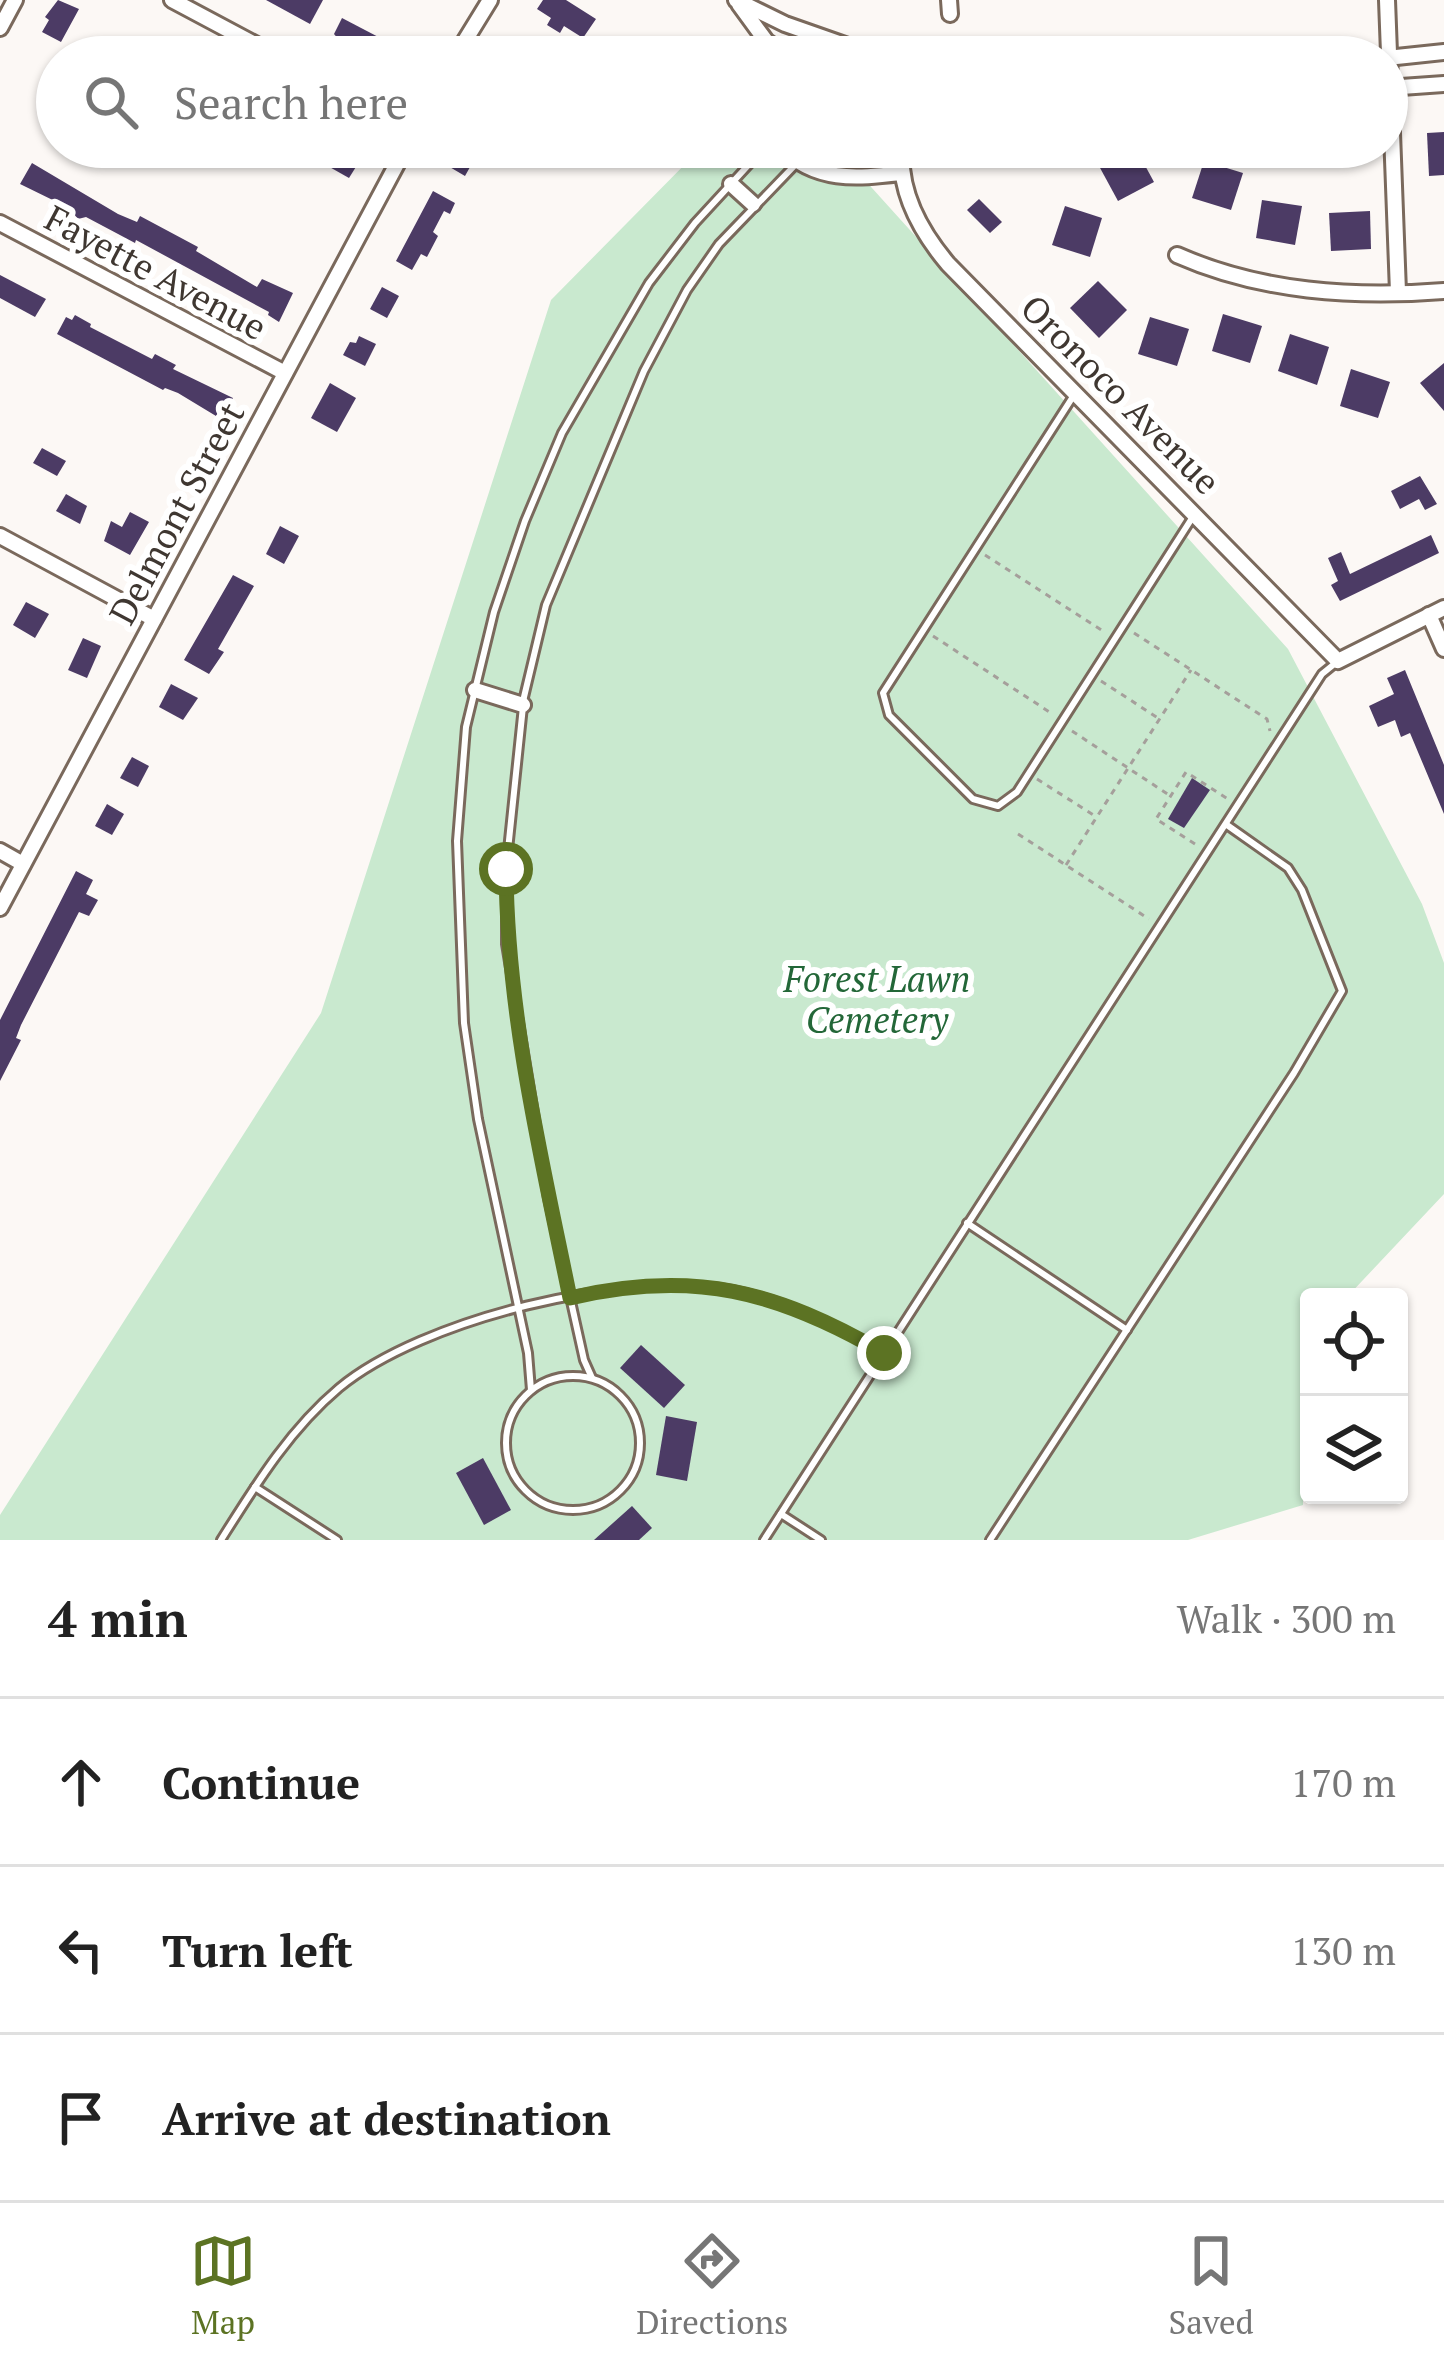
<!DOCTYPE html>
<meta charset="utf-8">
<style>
body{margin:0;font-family:"PT Serif",serif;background:#f6f6f6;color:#222}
.controls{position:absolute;right:36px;bottom:36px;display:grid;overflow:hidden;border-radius:12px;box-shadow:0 3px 9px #0004}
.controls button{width:108px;height:108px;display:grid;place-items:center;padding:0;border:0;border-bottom:3px solid #e0e0e0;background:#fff;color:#222;font:60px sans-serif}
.stop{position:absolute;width:36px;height:36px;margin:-27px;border:9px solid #5c7323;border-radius:50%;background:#fff}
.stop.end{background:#5c7323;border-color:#fff;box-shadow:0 3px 12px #0008}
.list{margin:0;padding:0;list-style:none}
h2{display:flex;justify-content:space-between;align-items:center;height:156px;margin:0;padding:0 48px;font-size:51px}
h2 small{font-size:39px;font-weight:400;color:#767676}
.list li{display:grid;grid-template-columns:78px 1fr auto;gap:36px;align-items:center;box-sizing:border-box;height:168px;padding:0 48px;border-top:3px solid #e0e0e0}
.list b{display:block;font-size:45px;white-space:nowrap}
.list em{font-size:39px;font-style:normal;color:#767676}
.icon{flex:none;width:66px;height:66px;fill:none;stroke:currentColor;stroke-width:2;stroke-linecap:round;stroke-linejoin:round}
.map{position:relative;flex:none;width:1444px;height:1540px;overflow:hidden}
.search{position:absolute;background:#fff;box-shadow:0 3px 9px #0004;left:36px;right:36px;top:36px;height:132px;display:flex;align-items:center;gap:30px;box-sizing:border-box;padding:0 42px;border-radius:66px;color:#767676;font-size:45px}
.sheet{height:660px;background:#fff}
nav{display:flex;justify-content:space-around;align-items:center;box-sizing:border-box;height:168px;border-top:3px solid #e0e0e0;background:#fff;font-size:33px;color:#767676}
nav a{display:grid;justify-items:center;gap:6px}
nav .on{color:#5c7323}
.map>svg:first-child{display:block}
.green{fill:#c9e9cf}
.building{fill:#4c3b65}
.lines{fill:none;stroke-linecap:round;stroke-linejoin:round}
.service-casing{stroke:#7a695c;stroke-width:12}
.minor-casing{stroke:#7a695c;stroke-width:20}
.path{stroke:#a59f9b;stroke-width:3;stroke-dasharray:6 6;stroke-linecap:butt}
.service{stroke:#fff;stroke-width:6}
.minor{stroke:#fff;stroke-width:14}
.route{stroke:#5c7323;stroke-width:15}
.labels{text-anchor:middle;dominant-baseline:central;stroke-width:12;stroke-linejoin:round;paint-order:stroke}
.street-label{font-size:36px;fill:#3f3731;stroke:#fff}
.park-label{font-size:36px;font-style:italic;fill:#236738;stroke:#fff}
</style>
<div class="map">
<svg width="1444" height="1540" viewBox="0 0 1444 1540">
<rect width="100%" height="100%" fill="#fcf8f5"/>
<path class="green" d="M702 147H835L1288 649 1422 904 1444 963V1194L1347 1297H1309V1337L1303 1344V1505L1188 1540H0V1515L321 1013 551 300Z"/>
<g class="building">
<path d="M58 0 79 9 61 42 42 32 49 20 45 17Z"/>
<path d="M266 0H323L310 24Z"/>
<path d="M543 0H566L596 19 583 38 564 26 560 33 547 25 551 18 537 9Z"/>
<path d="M342 18 386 41 415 57H373L339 40 334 34Z"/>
<path d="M1444 132V175L1429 176 1427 133Z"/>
<path d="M335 147H352L364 154 349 178 326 165Z"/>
<path d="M435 147H471L479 151 465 176 448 166 453 157Z"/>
<path d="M1135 147 1154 182 1118 201 1099 166Z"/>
<path d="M1204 161 1243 173 1231 210 1192 198Z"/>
<path d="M32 163 118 214 137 222 140 216 198 247 196 251 257 287 262 279 293 293 279 322 268 315 269 312 136 240 135 243 86 217 78 219 69 208 20 184Z"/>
<path d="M433 191 455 203 450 214 444 211 433 232 438 236 427 257 421 254 412 270 396 261Z"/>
<path d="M979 199 1002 222 990 233 967 210Z"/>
<path d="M1262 200 1302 206 1295 245 1256 238Z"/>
<path d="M1065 206 1102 218 1090 257 1052 245Z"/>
<path d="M1370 211 1371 249 1331 251 1329 213Z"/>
<path d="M0 275 46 299 35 317 0 298Z"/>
<path d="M1098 281 1127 310 1099 338 1070 308Z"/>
<path d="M382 287 399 296 387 318 370 309Z"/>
<path d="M1223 314 1262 326 1250 363 1212 351Z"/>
<path d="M75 315 91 324 90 327 152 359 155 354 176 365 173 369 233 398 224 414 219 411 216 416 178 393 165 388 163 390 57 334 66 317 72 320Z"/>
<path d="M1150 317 1189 329 1177 366 1138 354Z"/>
<path d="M1290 334 1329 347 1317 385 1278 371Z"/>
<path d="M359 336 376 344 365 366 343 355 350 342 356 343Z"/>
<path d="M1444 363V411L1420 383Z"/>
<path d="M1351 369 1390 382 1378 418 1340 406Z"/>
<path d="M330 383 356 398 337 432 311 418Z"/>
<path d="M42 448 66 461 57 476 33 463Z"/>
<path d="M1420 476 1437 504 1425 510 1419 499 1400 509 1391 491Z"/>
<path d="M66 494 87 506 80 524 56 511Z"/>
<path d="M130 512 149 522 130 555 104 541 111 521 122 527Z"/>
<path d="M280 526 299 536 284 564 266 554Z"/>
<path d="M1431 535 1439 553 1340 601 1331 585 1338 581 1328 558 1341 552 1350 574Z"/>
<path d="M233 575 254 586 218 649 224 652 209 674 184 660Z"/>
<path d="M26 602 49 614 35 638 13 625Z"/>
<path d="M83 638 101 646 87 678 68 670Z"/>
<path d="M1405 670 1444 765V814L1410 733 1401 737 1395 720 1378 727 1369 706 1394 694 1387 678Z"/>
<path d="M171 684 198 698 183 720 159 707Z"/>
<path d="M132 757 149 766 138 787 120 778Z"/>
<path d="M1192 778 1210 790 1184 828 1168 819Z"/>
<path d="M107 804 124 814 112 835 95 826Z"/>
<path d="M76 871 93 880 86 894 98 900 89 916 79 912 21 1025 16 1038 21 1040 0 1081V1020Z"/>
<path d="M641 1345 685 1385 664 1408 620 1368Z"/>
<path d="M666 1416 697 1422 687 1481 656 1475Z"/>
<path d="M483 1458 511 1510 484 1525 456 1473Z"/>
<path d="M632 1506 652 1528 639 1540H594Z"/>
</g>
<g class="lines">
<g class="service-casing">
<g id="service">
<path d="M1074 395 883 693 889 715 973 799 998 806 1017 792 1194 515"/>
<path d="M967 1223 1127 1330"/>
<circle cx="573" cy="1443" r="67"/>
<path d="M592 1378 584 1360 548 1198 506 944V869L524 697 546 605 644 371 687 290 719 244 796 164"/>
<path d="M531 1390 528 1353 478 1119 464 1023 457 841 466 727 494 612 525 521 562 433 649 283 695 223 765 147"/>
<path d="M255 1487 337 1540"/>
<path d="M781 1514 821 1540"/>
<path d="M221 1540C255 1486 289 1430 339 1388 422 1319 625 1270 732 1290 788 1301 835 1325 884 1353"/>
<path d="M764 1540 1322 674 1338 661"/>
<path d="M990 1540 1294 1073 1342 991 1302 890 1288 868 1227 825"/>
</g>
</g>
<g class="minor-casing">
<g id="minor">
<path d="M172 0 279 57"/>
<path d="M736 0 785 24 879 57"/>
<path d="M949 0 950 14"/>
<path d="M1387 0 1398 292"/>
<path d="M739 4 766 41 788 57"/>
<path d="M0 28 15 0"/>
<path d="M455 57 490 0"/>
<path d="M1387 58 1444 52"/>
<path d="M1387 88 1444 84"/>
<path d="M781 147C815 183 857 178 902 173"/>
<path d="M902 147C898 191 921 232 948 264L1338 661 1444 608"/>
<path d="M731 184 753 204"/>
<path d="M0 223 285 373"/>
<path d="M1177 255C1261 292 1353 298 1444 291"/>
<path d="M0 536 154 619"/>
<path d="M1429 615 1444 649"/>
<path d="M475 690 523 705"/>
<path d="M0 851 23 864"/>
<path d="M0 908 406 147"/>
</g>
</g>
<g class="path">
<path d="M985 555 1103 631"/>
<path d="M1134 633 1267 719 1270 731"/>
<path d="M933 636 1051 713"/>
<path d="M1101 681 1158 718"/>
<path d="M1072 731 1169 795"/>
<path d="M1037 779 1095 816"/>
<path d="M1018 834 1149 919"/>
<path d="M1195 844 1156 819 1186 772 1228 799"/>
<path d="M1066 865 1191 670"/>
</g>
<use href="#service" class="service"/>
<use href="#minor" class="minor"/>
</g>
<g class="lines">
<path class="route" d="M506 869C507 1014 541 1156 570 1298 693 1269 777 1291 884 1353"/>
</g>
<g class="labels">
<g class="street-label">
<text transform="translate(156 272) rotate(28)">Fayette Avenue</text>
<text transform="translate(1121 394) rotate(45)">Oronoco Avenue</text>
<text transform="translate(176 513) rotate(-62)">Delmont Street</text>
</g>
<g class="park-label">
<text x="877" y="978">Forest Lawn<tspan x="877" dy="41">Cemetery</tspan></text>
</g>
</g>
</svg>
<div class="controls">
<button><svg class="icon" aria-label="locate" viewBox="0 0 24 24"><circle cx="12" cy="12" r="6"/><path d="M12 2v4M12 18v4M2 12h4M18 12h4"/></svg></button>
<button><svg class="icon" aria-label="layers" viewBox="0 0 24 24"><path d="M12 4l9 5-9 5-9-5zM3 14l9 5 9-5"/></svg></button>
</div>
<div class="stop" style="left:506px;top:869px"></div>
<div class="stop end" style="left:884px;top:1353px"></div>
<div class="search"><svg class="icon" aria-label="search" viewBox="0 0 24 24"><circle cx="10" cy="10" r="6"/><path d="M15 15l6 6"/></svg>Search here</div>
</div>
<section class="sheet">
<h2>4 min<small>Walk · 300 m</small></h2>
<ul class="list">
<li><svg class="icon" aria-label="ahead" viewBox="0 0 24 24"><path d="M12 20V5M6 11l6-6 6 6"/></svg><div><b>Continue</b></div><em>170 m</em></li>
<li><svg class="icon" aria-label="left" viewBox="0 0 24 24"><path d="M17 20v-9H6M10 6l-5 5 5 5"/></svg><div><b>Turn left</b></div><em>130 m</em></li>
<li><svg class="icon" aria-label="arrive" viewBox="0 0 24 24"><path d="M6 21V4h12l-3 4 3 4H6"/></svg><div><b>Arrive at destination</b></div></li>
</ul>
</section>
<nav>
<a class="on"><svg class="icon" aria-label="map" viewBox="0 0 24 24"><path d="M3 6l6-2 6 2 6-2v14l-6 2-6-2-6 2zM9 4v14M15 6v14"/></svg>Map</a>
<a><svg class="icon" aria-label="directions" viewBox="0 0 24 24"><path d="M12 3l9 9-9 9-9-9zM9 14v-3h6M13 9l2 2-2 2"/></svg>Directions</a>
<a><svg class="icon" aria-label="saved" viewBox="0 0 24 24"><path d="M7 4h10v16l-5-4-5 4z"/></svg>Saved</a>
</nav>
